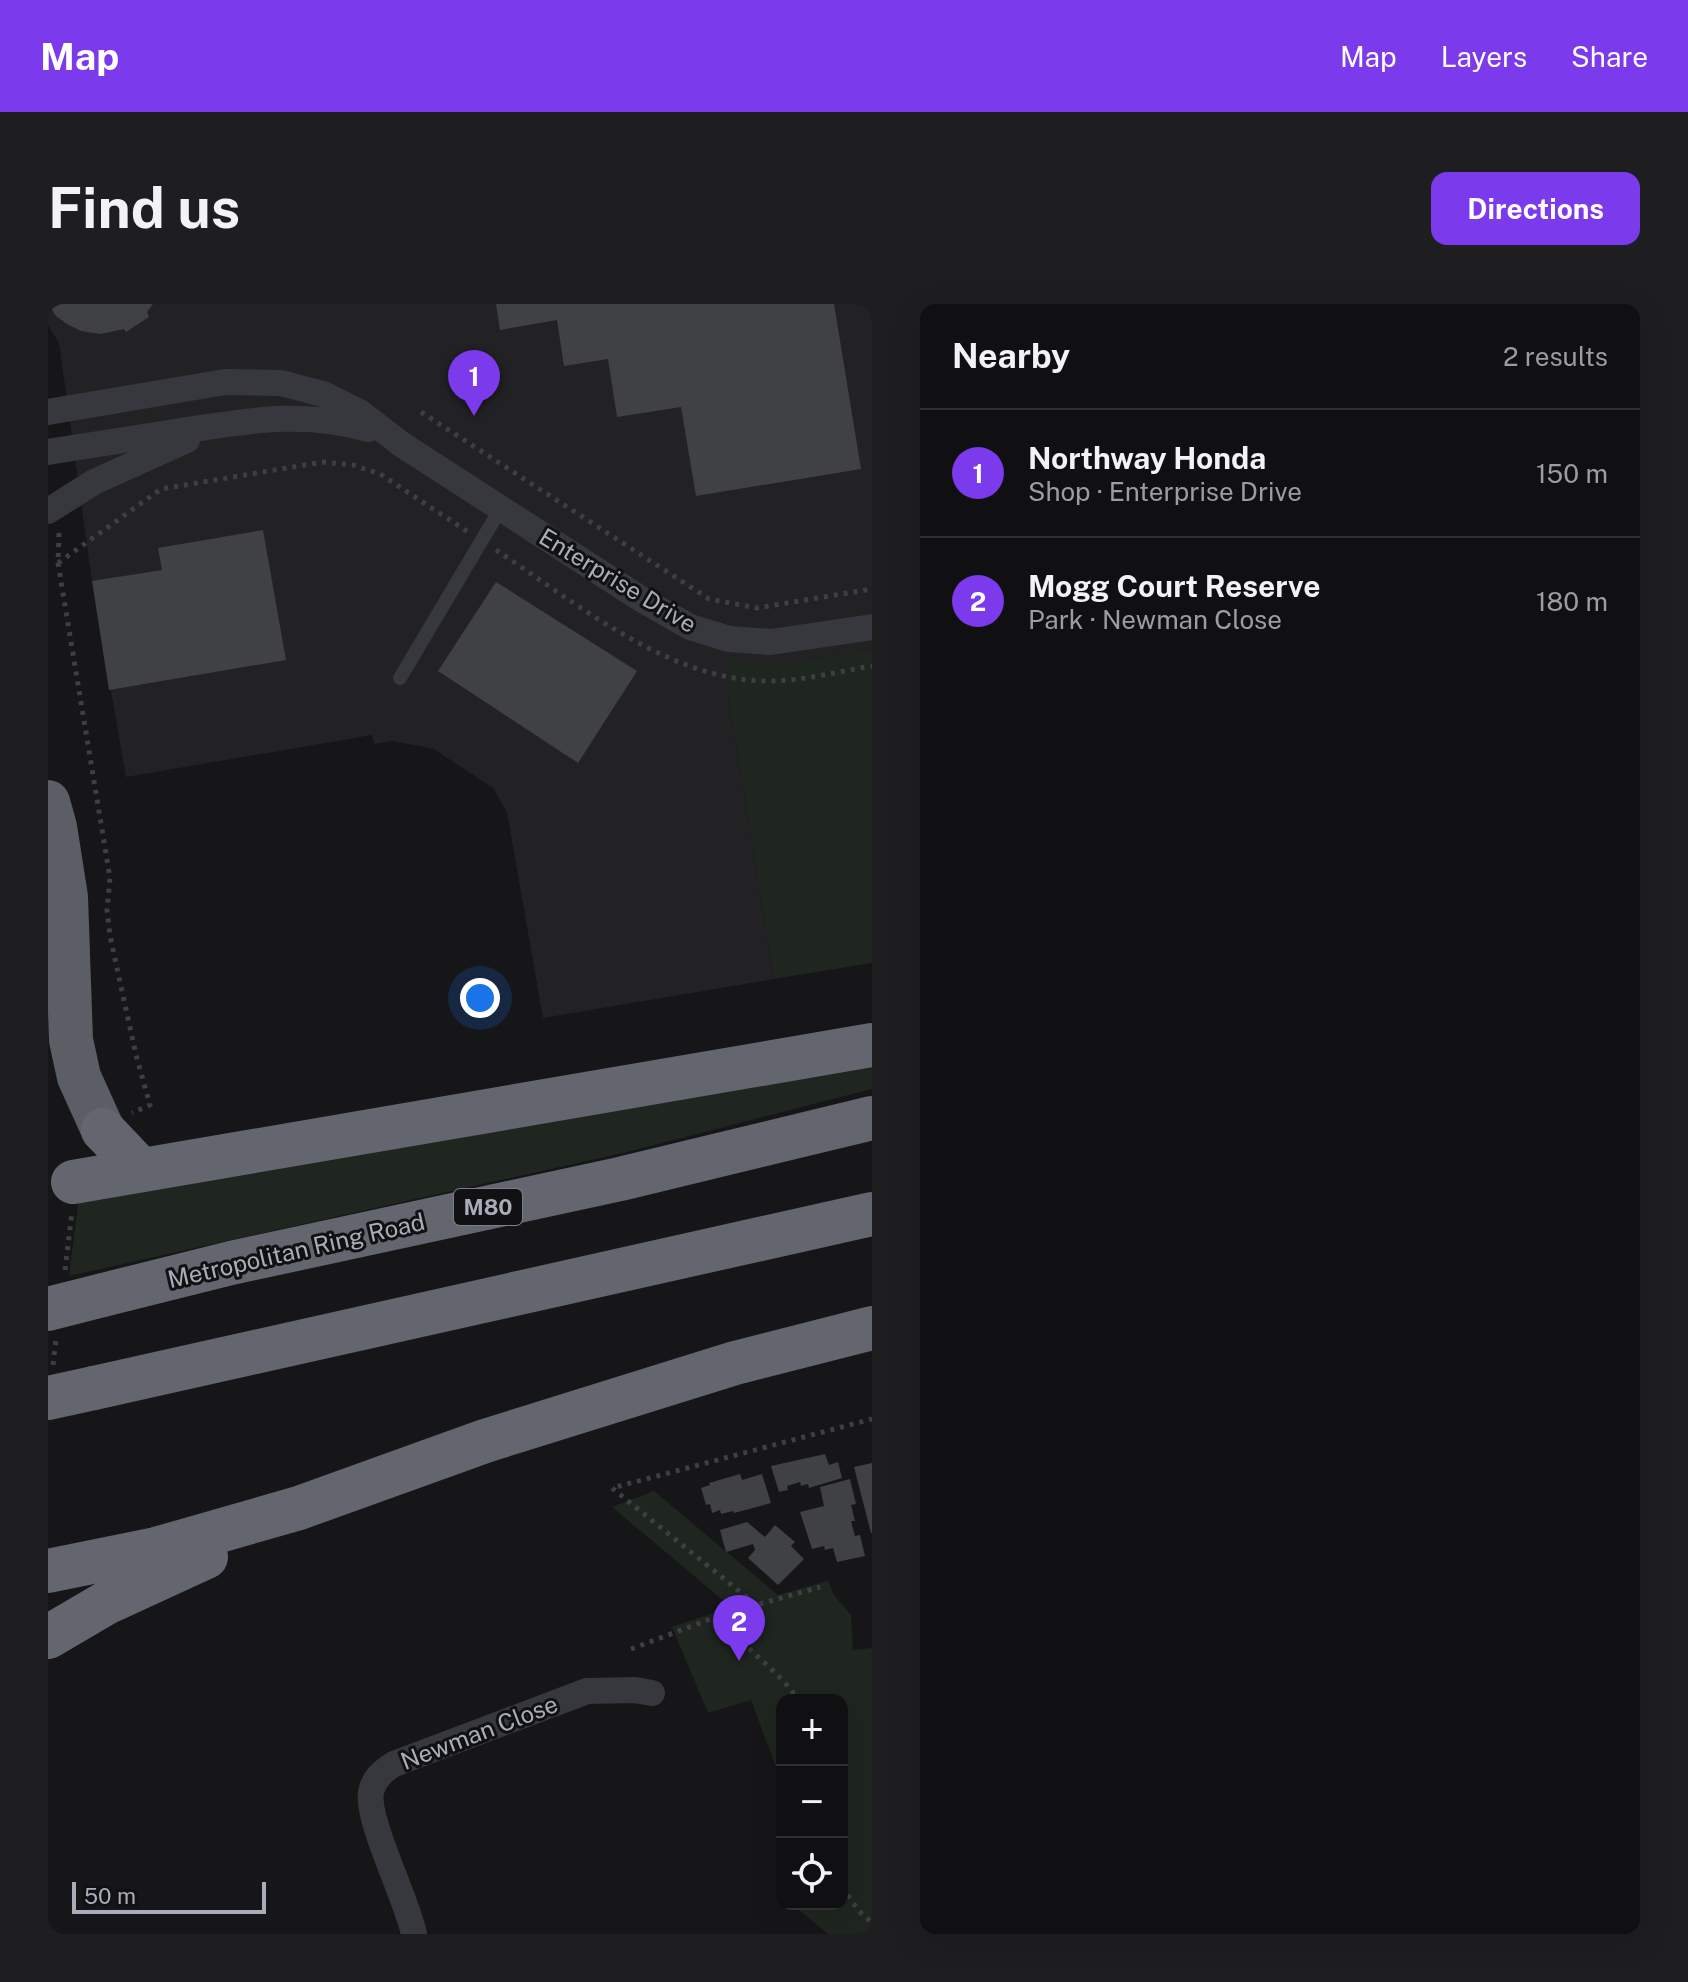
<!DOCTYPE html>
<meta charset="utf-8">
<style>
body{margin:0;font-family:"Public Sans",sans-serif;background:#1e1e20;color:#f1f3f6}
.controls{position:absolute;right:24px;bottom:24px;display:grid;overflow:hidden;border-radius:16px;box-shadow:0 8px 32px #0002}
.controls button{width:72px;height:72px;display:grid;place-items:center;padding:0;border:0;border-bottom:2px solid #303032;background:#101012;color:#f1f3f6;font:40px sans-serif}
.scale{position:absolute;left:24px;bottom:20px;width:194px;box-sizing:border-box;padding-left:8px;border:4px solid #a8adb8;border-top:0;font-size:22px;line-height:28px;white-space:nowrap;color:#a8adb8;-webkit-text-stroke:6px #111113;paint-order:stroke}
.you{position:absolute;left:432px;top:694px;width:28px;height:28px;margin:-20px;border:6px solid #fff;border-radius:50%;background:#1a73e8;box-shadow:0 0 0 12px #1a73e833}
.badge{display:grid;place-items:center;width:52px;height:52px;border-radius:50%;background:#7c3aed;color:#fff;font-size:26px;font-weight:700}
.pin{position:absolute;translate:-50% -66px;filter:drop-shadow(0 2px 4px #0008)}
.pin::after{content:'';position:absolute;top:42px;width:28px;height:24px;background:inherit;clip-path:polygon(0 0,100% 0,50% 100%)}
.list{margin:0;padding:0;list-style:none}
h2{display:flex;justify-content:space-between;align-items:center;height:104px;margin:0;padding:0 32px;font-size:34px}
h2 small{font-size:26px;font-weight:400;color:#9c9d9f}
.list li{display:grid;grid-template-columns:52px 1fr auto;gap:24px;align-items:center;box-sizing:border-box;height:128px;padding:0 32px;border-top:2px solid #303032}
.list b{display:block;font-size:30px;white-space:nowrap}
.list p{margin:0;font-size:26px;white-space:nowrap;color:#9c9d9f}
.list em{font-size:26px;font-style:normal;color:#9c9d9f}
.icon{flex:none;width:44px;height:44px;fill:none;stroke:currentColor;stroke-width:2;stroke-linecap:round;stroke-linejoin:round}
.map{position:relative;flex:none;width:824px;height:1630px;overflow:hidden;border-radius:16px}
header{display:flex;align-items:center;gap:48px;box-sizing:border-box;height:112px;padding:0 40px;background:#7c3aed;color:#fff}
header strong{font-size:38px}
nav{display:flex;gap:44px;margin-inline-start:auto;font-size:28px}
.intro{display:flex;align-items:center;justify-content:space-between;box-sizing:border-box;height:192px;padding:0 48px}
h1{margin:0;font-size:56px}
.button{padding:20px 36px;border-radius:16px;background:#7c3aed;color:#fff;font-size:28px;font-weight:700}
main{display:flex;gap:48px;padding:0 48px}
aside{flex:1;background:#101012;border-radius:16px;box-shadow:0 8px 32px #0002}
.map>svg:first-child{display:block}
.built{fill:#222225}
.green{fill:#1e261f}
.building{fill:#404145}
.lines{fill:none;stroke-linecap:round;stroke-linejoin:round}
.path{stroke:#3d3f44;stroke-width:5;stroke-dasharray:4 6;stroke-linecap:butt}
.service{stroke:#37383d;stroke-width:14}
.minor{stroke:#37383d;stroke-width:26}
.trunk{stroke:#5b5e65;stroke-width:44}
.motorway{stroke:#63666e;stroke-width:44}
.motorway-bridge{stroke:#63666e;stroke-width:44}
.labels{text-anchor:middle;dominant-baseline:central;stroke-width:6;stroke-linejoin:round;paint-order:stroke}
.shield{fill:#111113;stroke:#7b7e86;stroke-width:2}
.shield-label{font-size:22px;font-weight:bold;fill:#a8adb8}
.street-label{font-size:24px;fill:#a8adb8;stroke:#111113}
</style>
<header>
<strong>Map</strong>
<nav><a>Map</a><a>Layers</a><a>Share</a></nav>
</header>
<div class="intro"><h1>Find us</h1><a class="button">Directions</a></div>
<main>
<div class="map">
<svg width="824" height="1630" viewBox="0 0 824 1630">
<rect width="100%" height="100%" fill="#161618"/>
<path class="built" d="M0 0H824V345L745 358H683L678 378 726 675 495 714 459 508 445 484 386 445 344 437 326 440 324 431 78 473 44 277 11 39 0 21Z"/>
<g class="green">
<path d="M824 345V659L726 675 678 378 682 358H745Z"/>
<path d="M824 756V785L575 849 21 972 31 893Z"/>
<path d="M606 1187 730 1291 780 1277 786 1291 803 1311 805 1346 824 1344V1630H780L744 1600H794V1396H734V1479L703 1396 660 1409 624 1323 683 1303 564 1203Z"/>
</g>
<g class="building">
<path d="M0 0H105L99 8 101 13 78 28 76 25 53 30 33 27 19 20 8 12Z"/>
<path d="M448 0H786L813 165 648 192 633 103 569 113 560 55 516 62 509 16 452 26Z"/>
<path d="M215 226 238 356 61 386 44 277 114 266 110 244Z"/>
<path d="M448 278 589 367 530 459 390 367Z"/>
<path d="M777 1150 781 1161 790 1158 794 1174 761 1184 760 1180 753 1182 752 1178 739 1182 740 1186 731 1188 723 1162Z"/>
<path d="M824 1159V1229H823L806 1163Z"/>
<path d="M692 1170 694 1176 714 1170 723 1199 686 1209 685 1207 673 1210 672 1206 664 1209 662 1200 658 1201 653 1184 662 1181 661 1179Z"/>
<path d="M802 1175 808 1200 803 1201 807 1217H803L807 1232 812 1231 817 1252 789 1258 785 1244 777 1246 776 1242 764 1245 752 1208 776 1202 772 1183Z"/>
<path d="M699 1218 717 1233 727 1221 747 1238 743 1242 756 1255 730 1281 700 1254 707 1246 705 1240 678 1248 672 1226Z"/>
</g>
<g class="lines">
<g class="path">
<path d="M373 108 661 295 709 304 824 285"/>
<path d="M11 229 10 259 62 574 59 606 62 632 88 751 102 801 84 809"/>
<path d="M448 246C527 298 617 374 715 377 751 378 788 368 824 362"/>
<path d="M10 259 113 185 275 158 305 161 332 170 420 228"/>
<path d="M17 966 24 908"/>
<path d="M5 1061 8 1035"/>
<path d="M707 1300 564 1184 824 1115"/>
<path d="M673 1311 772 1283"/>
<path d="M583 1345 673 1311C693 1345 729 1363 750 1396"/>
<path d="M794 1583 811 1607 824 1619"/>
</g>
<path class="service" d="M352 374 453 204"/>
<g class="minor">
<path d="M0 108 177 78 233 79 275 90 313 109 353 140 593 295 642 323 681 335 723 338 824 323"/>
<path d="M0 148C44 141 89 134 133 127 198 117 256 106 320 125"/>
<path d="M0 207 46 178 139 136"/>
<path d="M366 1630C359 1595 318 1516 323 1488 326 1474 335 1467 346 1460L539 1387 587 1386 604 1389"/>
</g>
<path class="trunk" d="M0 498 7 523 18 593 23 736 31 773 55 826"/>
<g class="motorway">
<path d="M55 826 92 865"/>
<path d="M25 878 824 741"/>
<path d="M55 991 183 959 572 875 824 814"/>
<path d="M46 1084 824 910"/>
<path d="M0 1267 108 1245 251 1204 437 1137 687 1059 824 1024"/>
<path d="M0 1333 58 1299 158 1253"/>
</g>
<g class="motorway-bridge">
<path d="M0 1005 55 991"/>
<path d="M0 1094 46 1084"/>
</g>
</g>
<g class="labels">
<rect class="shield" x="406" y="885" width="68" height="36" rx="6"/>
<g class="shield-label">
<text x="440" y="903">M80</text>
</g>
<g class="street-label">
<text transform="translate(570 276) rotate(31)">Enterprise Drive</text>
<text transform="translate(248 946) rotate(-13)">Metropolitan Ring Road</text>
<text transform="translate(431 1428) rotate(-21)">Newman Close</text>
</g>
</g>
</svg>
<div class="controls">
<button>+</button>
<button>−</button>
<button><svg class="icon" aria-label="locate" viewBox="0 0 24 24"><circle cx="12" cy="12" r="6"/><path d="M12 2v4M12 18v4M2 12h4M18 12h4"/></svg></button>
</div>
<div class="scale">50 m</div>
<div class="you"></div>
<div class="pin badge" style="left:426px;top:112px">1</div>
<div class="pin badge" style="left:691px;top:1357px">2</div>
</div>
<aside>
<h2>Nearby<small>2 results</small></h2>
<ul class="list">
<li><span class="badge">1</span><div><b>Northway Honda</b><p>Shop · Enterprise Drive</p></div><em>150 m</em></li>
<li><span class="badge">2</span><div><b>Mogg Court Reserve</b><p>Park · Newman Close</p></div><em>180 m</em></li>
</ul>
</aside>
</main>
